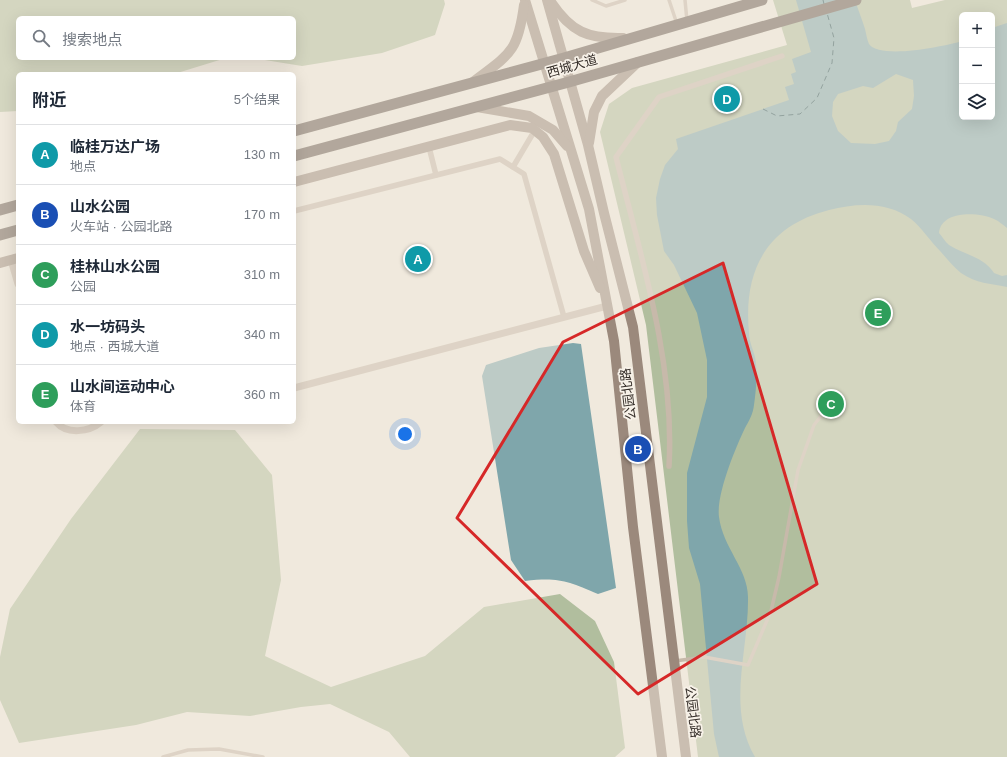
<!DOCTYPE html>
<html lang="zh">
<meta charset="utf-8">
<style>
body{margin:0;font-family:Helvetica,"Noto Sans SC",sans-serif;background:#f6f6f7;color:#1f2937}
.controls{position:absolute;right:12px;top:12px;display:grid;overflow:hidden;border-radius:6px;box-shadow:0 4px 16px #0002}
.controls button{width:36px;height:36px;display:grid;place-items:center;padding:0;border:0;border-bottom:1px solid #e0e1e3;background:#fff;color:#1f2937;font:20px sans-serif}
.you{position:absolute;left:405px;top:434px;width:14px;height:14px;margin:-10px;border:3px solid #fff;border-radius:50%;background:#1a73e8;box-shadow:0 0 0 6px #1a73e833}
.badge{display:grid;place-items:center;width:26px;height:26px;border-radius:50%;background:#1a73e8;color:#fff;font-size:13px;font-weight:700}
.pin{position:absolute;translate:-50% -50%;border:2px solid #fff;box-shadow:0 1px 4px #0006}
.list{margin:0;padding:0;list-style:none}
h2{display:flex;justify-content:space-between;align-items:center;height:52px;margin:0;padding:0 16px;font-size:17px}
h2 small{font-size:13px;font-weight:400;color:#747a83}
.list li{display:grid;grid-template-columns:26px 1fr auto;gap:12px;align-items:center;box-sizing:border-box;height:60px;padding:0 16px;border-top:1px solid #e0e1e3}
.list b{display:block;font-size:15px;white-space:nowrap}
.list p{margin:0;font-size:13px;white-space:nowrap;color:#747a83}
.list em{font-size:13px;font-style:normal;color:#747a83}
.icon{flex:none;width:22px;height:22px;fill:none;stroke:currentColor;stroke-width:2;stroke-linecap:round;stroke-linejoin:round}
.map{position:relative;flex:none;width:1007px;height:757px;overflow:hidden}
.search{position:absolute;background:#fff;box-shadow:0 4px 16px #0002;left:16px;top:16px;width:280px;height:44px;display:flex;align-items:center;gap:10px;box-sizing:border-box;padding:0 14px;border-radius:6px;color:#747a83;font-size:15px}
.panel{position:absolute;background:#fff;box-shadow:0 4px 16px #0002;left:16px;top:72px;width:280px;height:352px;border-radius:6px}
.map>svg:first-child{display:block}
.green{fill:#b1be9e;fill-rule:evenodd}
.water{fill:#7fa6ab;fill-rule:evenodd}
.lines{fill:none;stroke-linecap:round;stroke-linejoin:round}
.ferry{stroke:#224d53;stroke-width:1;stroke-dasharray:5 4;stroke-linecap:butt}
.service{stroke:#c7b9aa;stroke-width:3.5}
.pedestrian{stroke:#c7b9aa;stroke-width:5.5}
.minor{stroke:#c7b9aa;stroke-width:7}
.secondary{stroke:#9b897c;stroke-width:10}
.trunk{stroke:#66584e;stroke-width:11}
.marked{fill:none;stroke:#d62828;stroke-width:3;stroke-linejoin:round}
.labels{text-anchor:middle;dominant-baseline:central;stroke-width:3.5;stroke-linejoin:round;paint-order:stroke}
.street-label{font-size:13px;fill:#352e29;stroke:#f8f2e9}
</style>
<div class="map">
<svg width="1007" height="757" viewBox="0 0 1007 757">
<rect width="100%" height="100%" fill="#f0e9dd"/>
<g class="green">
<path d="M0 0H444L445 4 435 35 382 53 302 66 253 58H294V18H18V58H226L174 74H18V111L0 112Z"/>
<path d="M773 0H910L912 8 945 0H1007V757H698L646 325 600 132 609 104 632 88 787 45ZM962 15H992V117H962Z"/>
<path d="M140 429 235 430 272 475 281 580 265 656 331 687 425 656 484 607 560 594 595 621 614 662 625 748 615 757H410L389 732 330 704 301 707 250 716 187 712 136 725 19 743 0 700V657L10 609 71 519Z"/>
</g>
<g class="water">
<path d="M796 0H855C858 10 862 19 865 29 866 33 867 40 869 44 880 60 946 46 962 41V117H992V28L1007 23V228C1003 225 999 221 994 219 979 212 941 210 939 233 942 236 945 242 949 245 965 255 984 257 994 273L1002 276 1007 275V287C990 283 977 284 961 273 954 267 947 259 941 252 931 242 922 228 911 219 887 201 856 203 829 210 766 226 743 271 749 333 749 341 753 349 755 357 758 372 756 390 754 405 753 414 749 421 745 428 735 449 716 495 719 517 723 548 748 569 748 597 749 650 726 707 755 757H719L714 734 700 584 689 548 687 521V473L707 397V360L697 313 674 265 664 251 657 215 656 198 660 179 665 165 678 149 676 139 789 100 785 87 794 84 791 74 796 72 792 59 811 52ZM896 74 913 80 914 96 912 109 898 122 896 131 889 141 875 144 851 143 838 131 832 116 833 102 838 94 863 86 873 88Z"/>
<path d="M573 343 581 344 616 588 598 594C567 581 559 577 525 581L511 560 482 376 486 365 539 348Z"/>
</g>
<g class="lines">
<g class="ferry">
<path d="M823 0 824 4"/>
<path d="M763 109 777 116 800 114 817 98 832 63 834 38 827 13"/>
</g>
<g class="service">
<path d="M592 0 606 6 625 0"/>
<path d="M669 0 677 24"/>
<path d="M685 0 687 21"/>
<path d="M675 661 704 657 748 665 771 611 779 577 798 470 814 425 828 407"/>
<path d="M163 757 188 750 219 749 263 757"/>
</g>
<g class="pedestrian">
<path d="M429 147 436 175"/>
<path d="M513 167 535 130"/>
<path d="M294 211 500 159 524 174 564 317"/>
<path d="M669 466C675 363 641 257 616 157L659 97 782 56"/>
</g>
<g class="minor">
<path d="M11 260 18 284"/>
<path d="M294 388 607 306"/>
<path d="M56 422C67 435 89 432 101 422"/>
</g>
<g class="secondary">
<path d="M525 0 589 209 614 341 633 527 662 757"/>
<path d="M547 0 588 145 604 213 633 327 686 757"/>
<path d="M551 2C571 32 588 39 623 38"/>
<path d="M473 82C510 54 518 52 524 5"/>
<path d="M477 107 529 116 553 130 567 146"/>
<path d="M589 143 594 112 602 96 638 62"/>
<path d="M294 182 510 125 532 128 543 137 554 154 584 251 600 288"/>
<path d="M0 263 18 258"/>
</g>
<g class="trunk">
<path d="M294 131 564 58 762 0"/>
<path d="M294 156 569 82 856 0"/>
<path d="M0 210 18 205"/>
<path d="M0 235 18 230"/>
</g>
</g>
<path d="M0 0H1007V757H0ZM723 263 817 584 638 694 457 518 563 342Z" fill="#f0e9dd" fill-opacity=".55" fill-rule="evenodd"/>
<path class="marked" d="M723 263 817 584 638 694 457 518 563 342Z"/>
<g class="labels">
<g class="street-label">
<text transform="translate(572 66) rotate(-16)">西城大道</text>
<text transform="translate(628 394) rotate(-97)">公园北路</text>
<text transform="translate(693 712) rotate(83)">公园北路</text>
</g>
</g>
</svg>
<div class="controls">
<button>+</button>
<button>−</button>
<button><svg class="icon" aria-label="layers" viewBox="0 0 24 24"><path d="M12 4l9 5-9 5-9-5zM3 14l9 5 9-5"/></svg></button>
</div>
<div class="you"></div>
<div class="pin badge" style="left:418px;top:259px;background:#0f9aa8">A</div>
<div class="pin badge" style="left:638px;top:449px;background:#1a4fb4">B</div>
<div class="pin badge" style="left:831px;top:404px;background:#2e9e5b">C</div>
<div class="pin badge" style="left:727px;top:99px;background:#0f9aa8">D</div>
<div class="pin badge" style="left:878px;top:313px;background:#2e9e5b">E</div>
<div class="search"><svg class="icon" aria-label="search" viewBox="0 0 24 24"><circle cx="10" cy="10" r="6"/><path d="M15 15l6 6"/></svg>搜索地点</div>
<section class="panel">
<h2>附近<small>5个结果</small></h2>
<ul class="list">
<li><span class="badge" style="background:#0f9aa8">A</span><div><b>临桂万达广场</b><p>地点</p></div><em>130 m</em></li>
<li><span class="badge" style="background:#1a4fb4">B</span><div><b>山水公园</b><p>火车站 · 公园北路</p></div><em>170 m</em></li>
<li><span class="badge" style="background:#2e9e5b">C</span><div><b>桂林山水公园</b><p>公园</p></div><em>310 m</em></li>
<li><span class="badge" style="background:#0f9aa8">D</span><div><b>水一坊码头</b><p>地点 · 西城大道</p></div><em>340 m</em></li>
<li><span class="badge" style="background:#2e9e5b">E</span><div><b>山水间运动中心</b><p>体育</p></div><em>360 m</em></li>
</ul>
</section>
</div>
